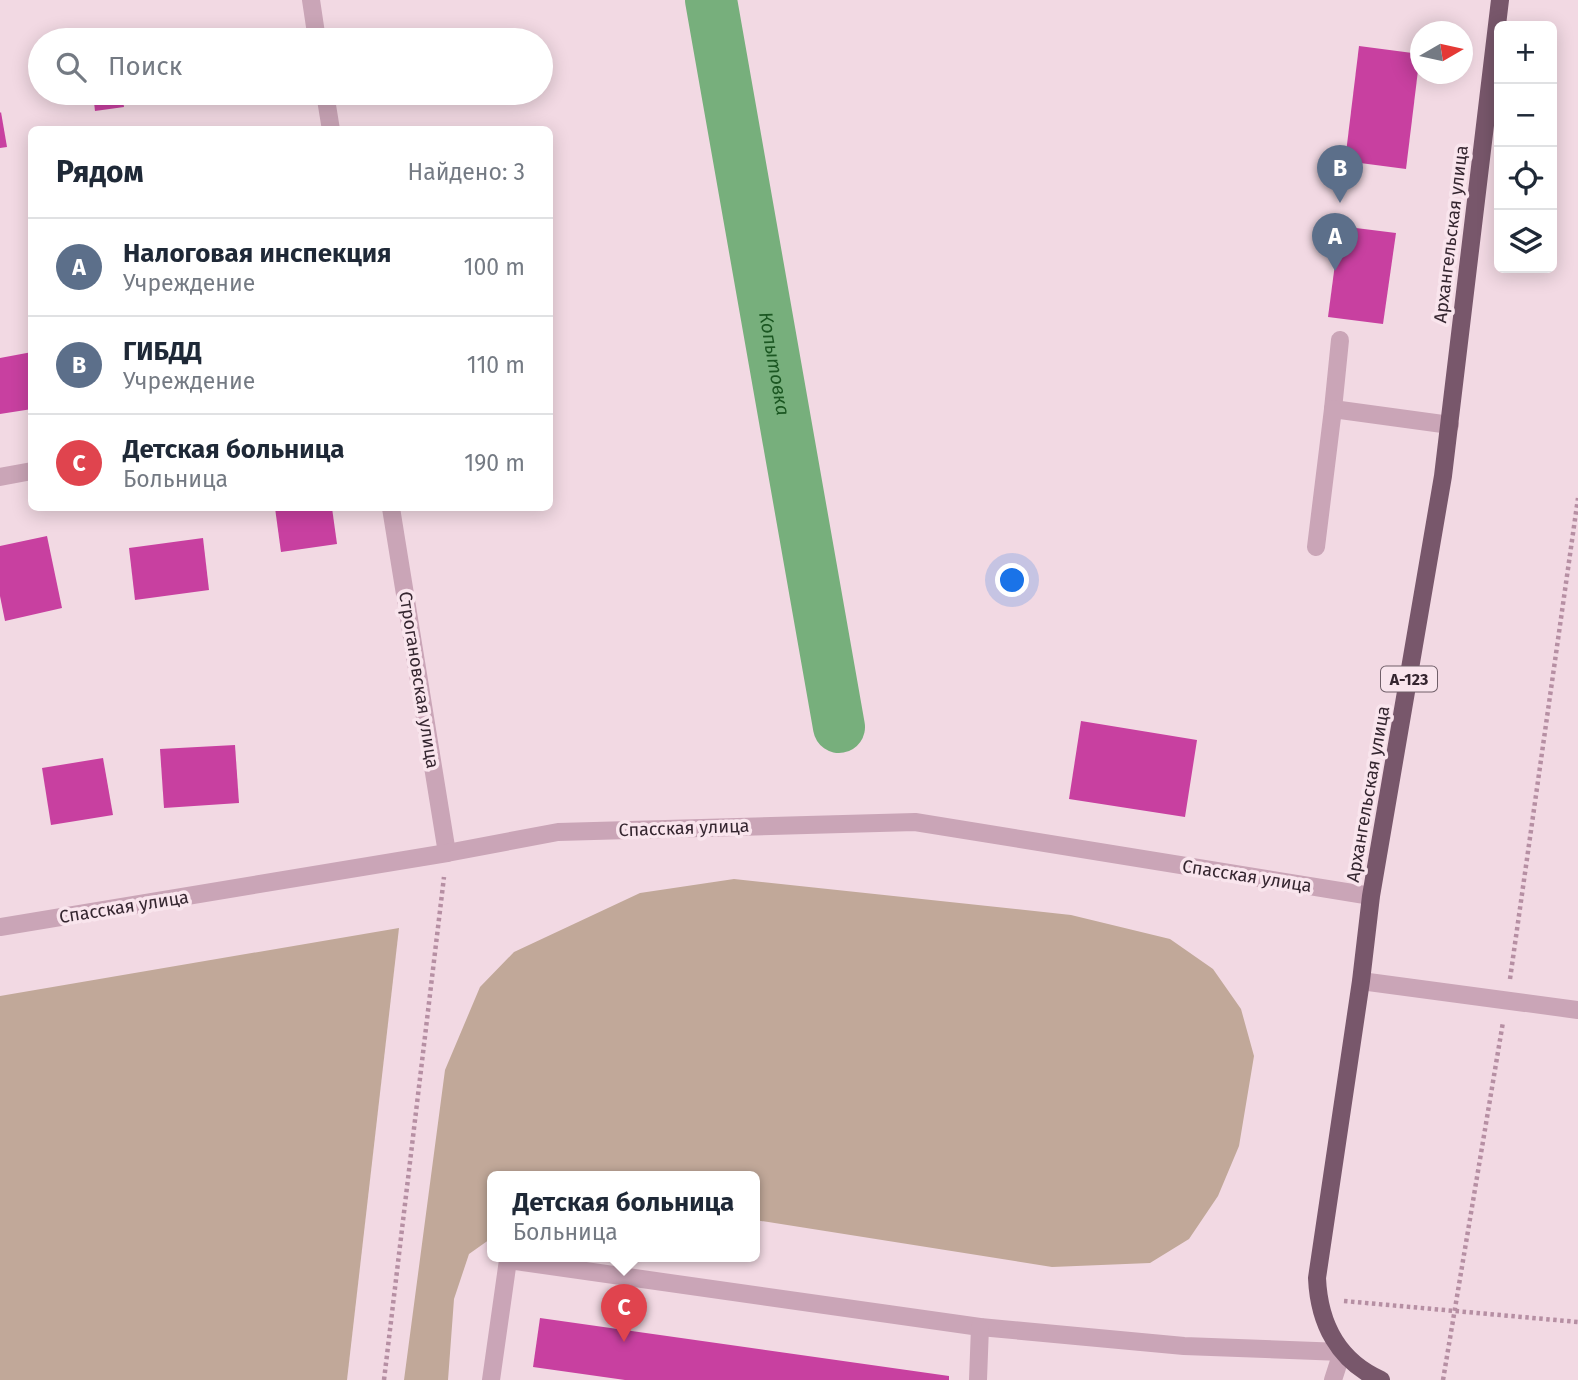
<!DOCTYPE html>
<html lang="ru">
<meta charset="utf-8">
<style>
body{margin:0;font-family:"Fira Sans",sans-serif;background:#f2f2f3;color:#1f2937}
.controls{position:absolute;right:21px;top:21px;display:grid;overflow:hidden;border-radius:10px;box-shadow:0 4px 18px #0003}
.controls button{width:63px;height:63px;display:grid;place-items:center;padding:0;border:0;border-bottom:2px solid #e0e1e3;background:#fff;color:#1f2937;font:35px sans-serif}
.compass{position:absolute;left:1410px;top:21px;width:63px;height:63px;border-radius:50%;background:#fff;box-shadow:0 4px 18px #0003;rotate:81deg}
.you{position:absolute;left:1013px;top:581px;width:24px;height:24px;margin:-18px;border:5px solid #fff;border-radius:50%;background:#1a73e8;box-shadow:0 0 0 10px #1a73e833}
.badge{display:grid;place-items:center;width:46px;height:46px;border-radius:50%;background:#b45309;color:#fff;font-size:23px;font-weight:700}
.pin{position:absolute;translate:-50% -58px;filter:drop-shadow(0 2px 4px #0008)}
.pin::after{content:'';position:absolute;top:37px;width:24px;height:21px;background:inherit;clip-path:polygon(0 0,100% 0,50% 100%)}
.popup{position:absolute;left:487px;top:1171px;width:273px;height:91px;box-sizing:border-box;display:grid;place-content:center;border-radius:10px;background:#fff;filter:drop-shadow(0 2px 5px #0005);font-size:23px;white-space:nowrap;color:#747a83}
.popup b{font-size:26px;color:#1f2937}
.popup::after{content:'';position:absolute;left:50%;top:100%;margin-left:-14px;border:14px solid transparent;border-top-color:#fff}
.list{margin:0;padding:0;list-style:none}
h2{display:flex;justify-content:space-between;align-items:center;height:91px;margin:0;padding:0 28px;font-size:30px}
h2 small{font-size:23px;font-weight:400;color:#747a83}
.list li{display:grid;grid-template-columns:46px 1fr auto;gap:21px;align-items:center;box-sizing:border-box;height:98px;padding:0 28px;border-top:2px solid #e0e1e3}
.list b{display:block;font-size:26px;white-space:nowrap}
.list p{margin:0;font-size:23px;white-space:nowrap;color:#747a83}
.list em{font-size:23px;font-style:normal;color:#747a83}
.icon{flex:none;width:38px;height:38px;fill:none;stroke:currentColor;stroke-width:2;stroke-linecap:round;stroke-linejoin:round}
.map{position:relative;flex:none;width:1578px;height:1380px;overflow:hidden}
.search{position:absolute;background:#fff;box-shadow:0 4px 18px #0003;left:28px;top:28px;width:525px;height:77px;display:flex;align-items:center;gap:18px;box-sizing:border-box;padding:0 24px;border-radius:38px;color:#747a83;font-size:26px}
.panel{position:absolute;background:#fff;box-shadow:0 4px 18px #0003;left:28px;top:126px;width:525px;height:385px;border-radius:10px}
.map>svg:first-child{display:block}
.green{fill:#c1a899}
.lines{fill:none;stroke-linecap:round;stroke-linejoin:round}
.river{stroke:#77af7c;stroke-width:52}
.building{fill:#c840a0}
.path{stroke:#b68fa3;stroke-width:4.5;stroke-dasharray:3.5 3.5;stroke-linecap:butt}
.service{stroke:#caa5b7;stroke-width:18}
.minor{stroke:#caa5b7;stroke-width:18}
.primary{stroke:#78576b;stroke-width:18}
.labels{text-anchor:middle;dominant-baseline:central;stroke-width:7;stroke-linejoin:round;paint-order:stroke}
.shield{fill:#f9e5ed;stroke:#705f69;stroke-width:2}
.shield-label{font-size:16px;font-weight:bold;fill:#352630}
.street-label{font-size:18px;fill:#352630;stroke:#f9e5ed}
.water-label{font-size:19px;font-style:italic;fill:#1b5722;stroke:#f9e5ed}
</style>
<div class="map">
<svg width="1578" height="1380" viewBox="0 0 1578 1380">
<rect width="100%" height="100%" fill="#f2d9e3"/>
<g class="green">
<path d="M734 879 1071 915 1170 939 1213 969 1241 1009 1254 1056 1239 1146 1218 1196 1189 1239 1150 1263 1052 1267 755 1220V1176H493V1237L469 1254 454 1299 448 1380H404L445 1070 480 987 514 952 640 893Z"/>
<path d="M399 928 347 1380H0V996Z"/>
</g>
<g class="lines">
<path class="river" id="s1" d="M711 0 839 727"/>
</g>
<g class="building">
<path d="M1359 46 1420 54 1406 169 1345 161Z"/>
<path d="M93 93H122L124 107 95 111Z"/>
<path d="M1 112 7 147 0 148V113Z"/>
<path d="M1340 226 1396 233 1383 324 1328 317Z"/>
<path d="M32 352V409L0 414V358Z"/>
<path d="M275 508H332L337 544 281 552Z"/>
<path d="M47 536 62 608 5 621 0 596V546Z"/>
<path d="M203 538 209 590 135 600 129 548Z"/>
<path d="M1081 721 1197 740 1185 817 1069 799Z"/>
<path d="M235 745 239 803 164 808 160 749Z"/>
<path d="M103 758 113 815 51 825 42 768Z"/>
<path d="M540 1318 949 1376V1380H625L533 1367Z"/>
</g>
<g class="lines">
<g class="path">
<path d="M1510 979 1578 498"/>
<path d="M1344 1301 1578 1322"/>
<path d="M384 1380 444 877"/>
<path d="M1443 1380 1503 1022"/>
</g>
<g class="service">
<path d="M1340 340 1333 409 1450 425"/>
<path d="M1316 547 1333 409"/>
<path d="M1361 981 1578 1010"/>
<path d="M491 1380 508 1260 980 1327 1184 1346 1342 1352"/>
<path d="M978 1380 980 1327"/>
</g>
<g class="minor">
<path d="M311 0 317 40"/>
<path d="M325 93 331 130"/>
<path d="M0 477 32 471"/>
<path d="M391 508 447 853"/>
<path d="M0 927 447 853 558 832 915 822 1371 896"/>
<path d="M1333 1380 1342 1352"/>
</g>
<path class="primary" d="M1381 1380C1338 1361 1319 1323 1317 1278L1361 981 1371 896 1443 476 1500 0"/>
</g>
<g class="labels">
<rect class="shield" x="1381" y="666.5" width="56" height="25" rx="5"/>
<g class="shield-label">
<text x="1409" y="679">А-123</text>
</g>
<g class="street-label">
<text transform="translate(1451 234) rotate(-83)">Архангельская улица</text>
<text transform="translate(419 680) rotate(81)">Строгановская улица</text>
<text transform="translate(1368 794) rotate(-80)">Архангельская улица</text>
<text transform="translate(684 828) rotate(-2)">Спасская улица</text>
<text transform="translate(1247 876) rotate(9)">Спасская улица</text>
<text transform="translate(124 907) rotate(-9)">Спасская улица</text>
</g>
<g class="water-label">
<text stroke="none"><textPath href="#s1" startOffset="369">Копытовка</textPath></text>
</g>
</g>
</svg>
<div class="controls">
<button>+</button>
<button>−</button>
<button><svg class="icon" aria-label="locate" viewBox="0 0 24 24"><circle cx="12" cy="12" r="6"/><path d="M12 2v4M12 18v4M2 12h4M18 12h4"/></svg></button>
<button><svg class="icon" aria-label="layers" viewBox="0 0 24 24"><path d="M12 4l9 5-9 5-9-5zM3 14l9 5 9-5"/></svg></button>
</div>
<svg class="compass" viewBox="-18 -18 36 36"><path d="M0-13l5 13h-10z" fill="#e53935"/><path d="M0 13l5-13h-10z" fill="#747a83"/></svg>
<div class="you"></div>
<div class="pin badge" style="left:1335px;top:271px;background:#5c6f8a">A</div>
<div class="pin badge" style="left:1340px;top:203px;background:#5c6f8a">B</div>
<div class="pin badge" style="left:624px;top:1342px;background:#e0444e">C</div>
<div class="popup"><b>Детская больница</b>Больница</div>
<div class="search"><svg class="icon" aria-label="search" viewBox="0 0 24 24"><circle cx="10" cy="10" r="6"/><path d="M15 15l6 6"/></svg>Поиск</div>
<section class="panel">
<h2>Рядом<small>Найдено: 3</small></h2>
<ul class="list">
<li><span class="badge" style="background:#5c6f8a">A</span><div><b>Налоговая инспекция</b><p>Учреждение</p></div><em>100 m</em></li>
<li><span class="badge" style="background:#5c6f8a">B</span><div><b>ГИБДД</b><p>Учреждение</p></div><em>110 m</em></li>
<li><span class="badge" style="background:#e0444e">C</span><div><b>Детская больница</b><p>Больница</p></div><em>190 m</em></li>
</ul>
</section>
</div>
